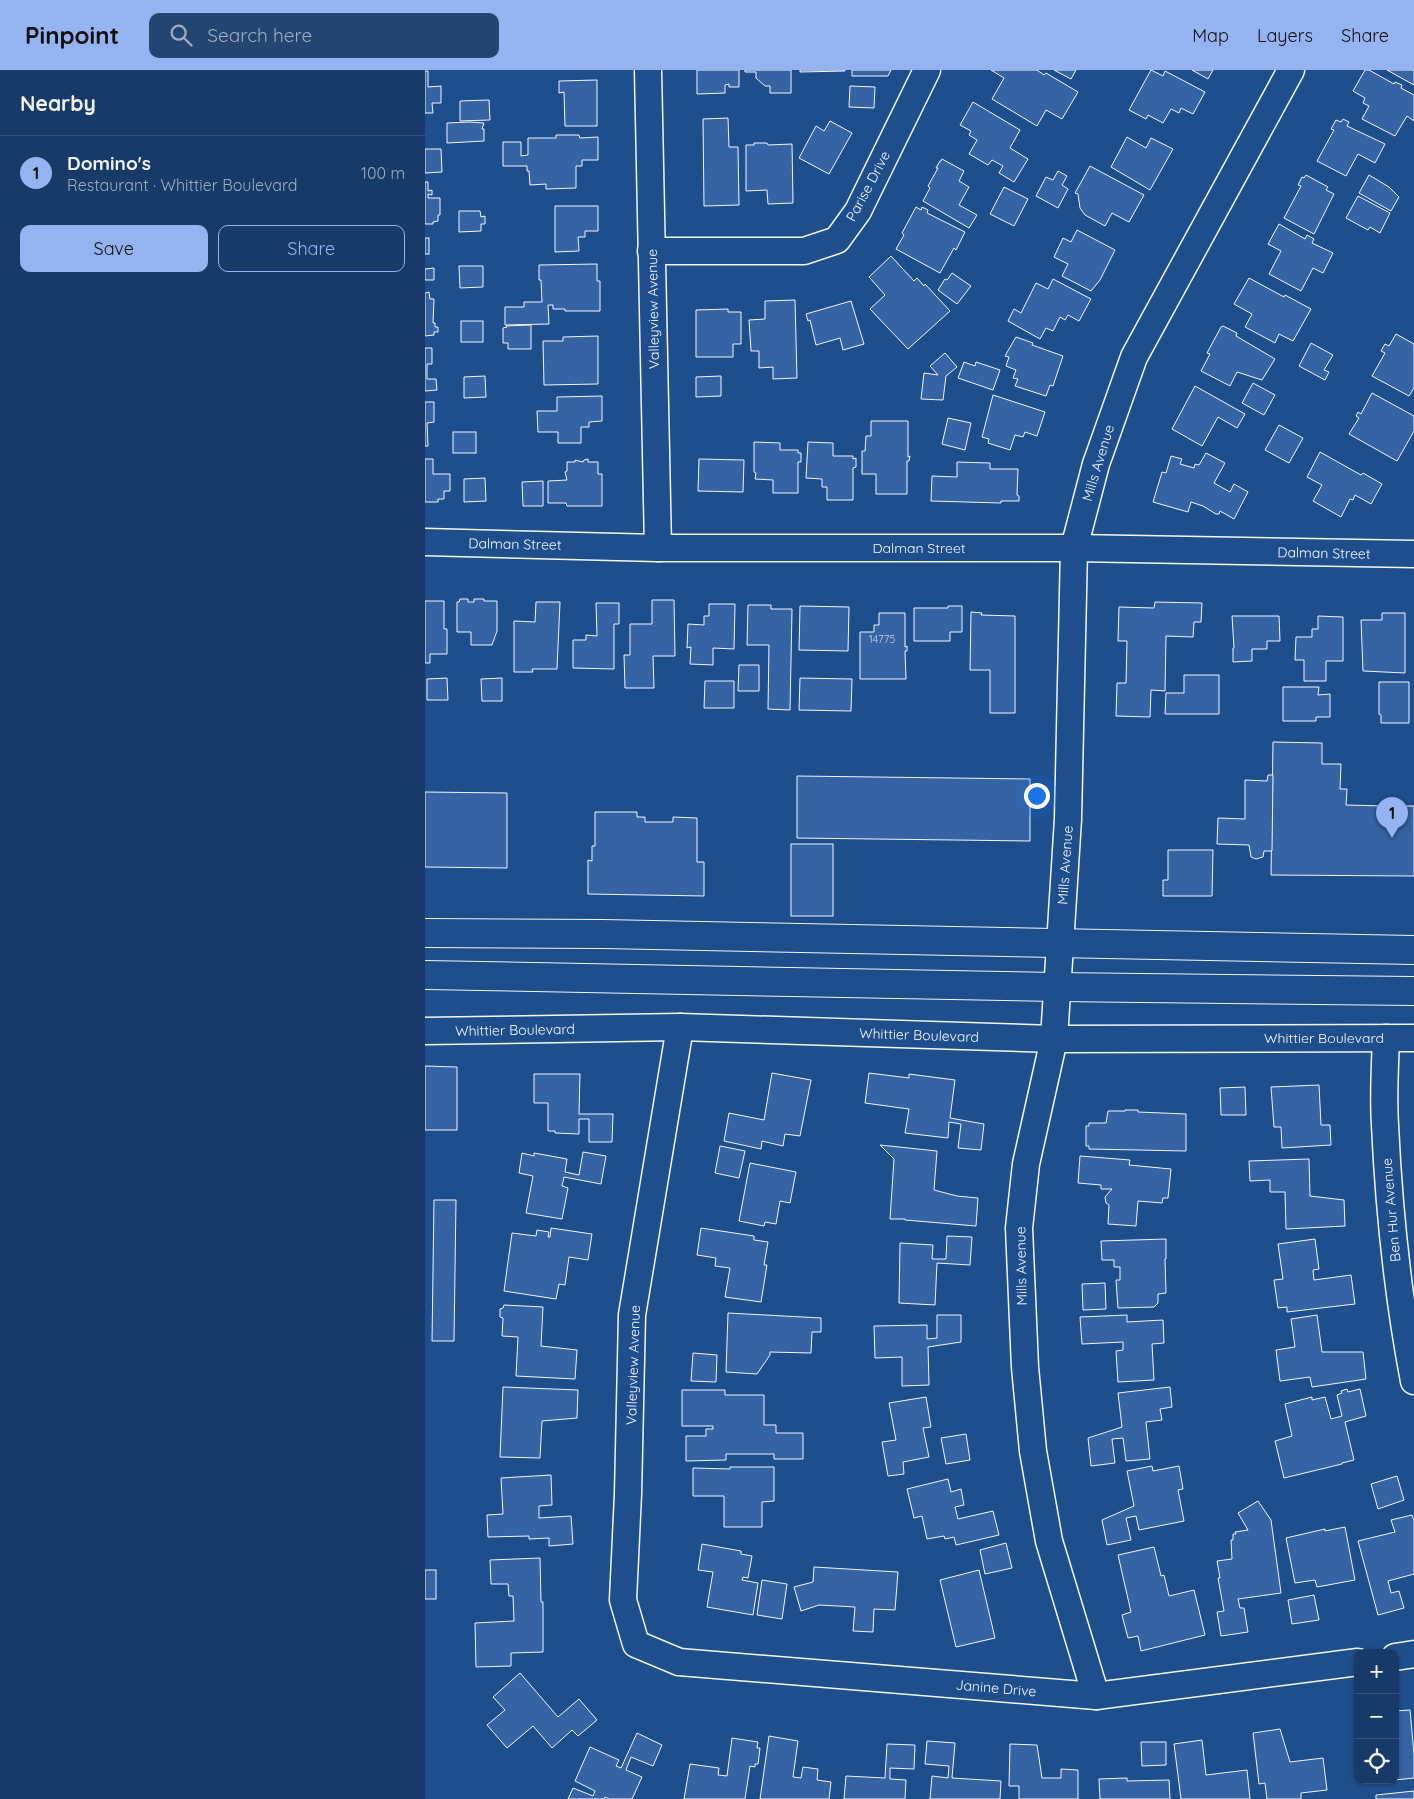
<!DOCTYPE html>
<meta charset="utf-8">
<style>
body{margin:0;font-family:Quicksand,sans-serif;background:#244571;color:#f1f3f6}
.controls{position:absolute;right:15px;bottom:15px;display:grid;overflow:hidden;border-radius:10px;box-shadow:0 1px 4px #0004}
.controls button{width:45px;height:45px;display:grid;place-items:center;padding:0;border:0;border-bottom:1px solid #36547d;background:#173a69;color:#f1f3f6;font:25px sans-serif}
.you{position:absolute;left:611px;top:725px;width:18px;height:18px;margin:-12px;border:4px solid #fff;border-radius:50%;background:#1a73e8;box-shadow:0 0 0 8px #1a73e833}
.badge{display:grid;place-items:center;width:32px;height:32px;border-radius:50%;background:#95b2f1;color:#111;font-size:16px;font-weight:700}
.pin{position:absolute;translate:-50% -41px;filter:drop-shadow(0 1px 2px #0008)}
.pin::after{content:'';position:absolute;top:26px;width:18px;height:15px;background:inherit;clip-path:polygon(0 0,100% 0,50% 100%)}
.list{margin:0;padding:0;list-style:none}
h2{display:flex;justify-content:space-between;align-items:center;height:65px;margin:0;padding:0 20px;font-size:21px}
h2 small{font-size:16px;font-weight:400;color:#9eadc0}
.list li{display:grid;grid-template-columns:32px 1fr auto;gap:15px;align-items:center;box-sizing:border-box;height:75px;padding:0 20px;border-top:1px solid #36547d}
.list b{display:block;font-size:19px;white-space:nowrap}
.list p{margin:0;font-size:16px;white-space:nowrap;color:#9eadc0}
.list em{font-size:16px;font-style:normal;color:#9eadc0}
.actions{display:flex;gap:10px;padding:15px 20px}
.actions a{flex:1;padding:11px 0;border:1px solid #95b2f1;border-radius:10px;text-align:center;font-size:18px;color:#95b2f1}
.actions .main{background:#95b2f1;color:#111}
.icon{flex:none;width:28px;height:28px;fill:none;stroke:currentColor;stroke-width:2;stroke-linecap:round;stroke-linejoin:round}
.map{position:relative;flex:none;width:989px;height:1729px;overflow:hidden}
header{display:flex;align-items:center;gap:30px;box-sizing:border-box;height:70px;padding:0 25px;background:#95b2f1;color:#111}
header strong{font-size:24px}
nav{display:flex;gap:28px;margin-inline-start:auto;font-size:18px}
.search{width:350px;height:45px;background:#244571;display:flex;align-items:center;gap:12px;box-sizing:border-box;padding:0 18px;border-radius:10px;color:#9eadc0;font-size:19px}
main{display:flex}
aside{flex:1;background:#173a69}
.map>svg:first-child{display:block}
.building{fill:#3563a3;stroke:#f2f6ff}
.lines{fill:none;stroke-linecap:round;stroke-linejoin:round}
.minor-casing{stroke:#f2f6ff;stroke-width:29}
.major-casing{stroke:#f2f6ff;stroke-width:30}
.minor{stroke:#1f4e8c;stroke-width:26}
.major{stroke:#1f4e8c;stroke-width:28}
.labels{text-anchor:middle;dominant-baseline:central;stroke-width:4;stroke-linejoin:round;paint-order:stroke}
.number-label{font-size:11px;fill:#c3d1e8}
.street-label{font-size:14px;fill:#f2f6ff;stroke:#1f4e8c}
</style>
<header>
<strong>Pinpoint</strong>
<div class="search"><svg class="icon" aria-label="search" viewBox="0 0 24 24"><circle cx="10" cy="10" r="6"/><path d="M15 15l6 6"/></svg>Search here</div>
<nav><a>Map</a><a>Layers</a><a>Share</a></nav>
</header>
<main>
<aside>
<h2>Nearby<small></small></h2>
<ul class="list">
<li><span class="badge">1</span><div><b>Domino's</b><p>Restaurant · Whittier Boulevard</p></div><em>100 m</em></li>
</ul>
<div class="actions"><a class="main">Save</a><a>Share</a></div>
</aside>
<div class="map">
<svg width="989" height="1729" viewBox="0 0 989 1729">
<rect width="100%" height="100%" fill="#1f4e8c"/>
<g class="building">
<path d="M272 0H314V17H304V14L300 15V23L272 24Z"/>
<path d="M320 0H366V23H345V16H340L331 8V2H320Z"/>
<path d="M375 0H420V1L375 2Z"/>
<path d="M427 0H466L463 6H427Z"/>
<path d="M566 0H612L619 5 621 3 653 22 637 49 621 40 612 56 567 29 579 8Z"/>
<path d="M629 0H651L646 9Z"/>
<path d="M726 0 738 6 740 1 780 22 768 44 756 38 754 43 746 39 738 53 723 45 721 49 704 40Z"/>
<path d="M767 0H788L783 9Z"/>
<path d="M940 0H944L969 14 970 12 977 15 976 18 989 25V51L982 46 970 66 937 49 944 36 938 33 940 28 928 21Z"/>
<path d="M962 0H989V15Z"/>
<path d="M0 1H3V17L16 16V33H7L8 43H0Z"/>
<path d="M172 10V56H140L139 22 134 23V11Z"/>
<path d="M425 16 450 17 449 38 424 37Z"/>
<path d="M64 30 65 50 35 51V31Z"/>
<path d="M548 32 595 60 585 78 603 89 589 112 574 103 578 96 567 90 563 95 544 84 552 70 544 65 546 61 535 55Z"/>
<path d="M303 48 304 77H313L314 135 279 136 278 49Z"/>
<path d="M918 49 924 52 922 56 960 74 950 93 933 84 921 106 892 91 909 60 906 59 911 50 916 52Z"/>
<path d="M405 51 427 63 404 104 374 88 391 56 399 61Z"/>
<path d="M44 52 59 53 57 59H59V71L22 73V53Z"/>
<path d="M131 65H154L155 68 173 67V90H157V96H151V118L121 119V114L105 115 104 101H102V96H78V72H96V86L103 85V68H131Z"/>
<path d="M702 67 721 78 726 68 748 79 725 120 686 97Z"/>
<path d="M329 73H342L343 75 367 74 368 133 343 134 342 120 321 121V75H329Z"/>
<path d="M0 79H16L17 102 0 103Z"/>
<path d="M517 89 539 101 534 111 544 117 534 135 552 145 544 158 498 131 505 118 503 116 513 98H511L515 91H516Z"/>
<path d="M665 96 719 125 704 152 687 143 680 156 660 145 655 138 653 124 650 123Z"/>
<path d="M633 101 642 106 637 115 643 119 633 138 611 126 621 107 628 110Z"/>
<path d="M881 105 903 117 901 120 909 124 889 164 859 148 876 116 873 115 877 107 879 108Z"/>
<path d="M944 105 964 117 974 127 966 141 934 123Z"/>
<path d="M0 112H3V121L7 120V125L3 124V128H15V145H13V151L8 152V154H0Z"/>
<path d="M579 117 603 129 589 156 565 144Z"/>
<path d="M933 126 965 143 955 163 945 157 943 160 921 148Z"/>
<path d="M130 136H173V161H160V167H153L154 181 130 182Z"/>
<path d="M491 137 496 140 497 137 503 140 502 143 540 162 531 180 529 178 515 203 471 179 479 165 477 163Z"/>
<path d="M34 141H55L56 147 60 146V154H56V161L34 162Z"/>
<path d="M854 154 880 169 882 165 889 169 887 173 908 183 898 203 888 198 876 221 844 204 856 181 843 174Z"/>
<path d="M652 160 690 180 675 210 666 221 637 206 643 194 629 187 638 168 646 172Z"/>
<rect x="0" y="168" width="4" height="16"/>
<path d="M466 186 489 211 492 208 499 216 500 214 525 241 483 279 445 239 460 225 444 207Z"/>
<path d="M172 194V211H175V241H140V239H128V235H123L124 254 80 255V237H99V232H117L116 210H114V195Z"/>
<path d="M34 196H58V217L35 218Z"/>
<path d="M9 198V210H0V199Z"/>
<path d="M527 203 546 216 532 234 513 220 520 209 522 210Z"/>
<path d="M824 208 859 227 860 225 886 239 868 271 854 264 850 273 820 257 827 244 809 234Z"/>
<path d="M628 209 666 229 654 251 643 245 640 250 635 247 628 261 621 258 615 269 583 251 589 239 596 243 611 213 623 219Z"/>
<path d="M4 222 5 229H9L8 253H10V257H13V262H9V265L0 266V223Z"/>
<path d="M370 230 372 308 348 309V297L334 298V281H326L324 250 340 249V231Z"/>
<path d="M426 231 439 274 418 280 415 268 391 275 385 250 383 251 381 244Z"/>
<path d="M303 239V242H316V274H308V287H271V240Z"/>
<rect x="36" y="251" width="22" height="21"/>
<path d="M106 255V279H83V273H78V258L82 257 81 256Z"/>
<path d="M798 256 812 263 811 266 850 289 837 310 812 302 805 316 776 301 785 284 782 283 796 257Z"/>
<path d="M971 264 989 274V318L984 326 947 306 960 283 956 281 960 274 964 276Z"/>
<path d="M173 266V314L119 315 118 271H138V267Z"/>
<path d="M591 267 608 273 607 275 638 286 628 316 625 315 621 326 590 316 593 309 588 308 591 300 581 296 584 287 580 286Z"/>
<path d="M886 273 908 285 899 300 904 302 900 310 874 296Z"/>
<path d="M0 278H7V294H2V309H11L12 320 0 321Z"/>
<path d="M520 283 532 297 521 306 518 330 496 329 499 303 513 305 505 296Z"/>
<path d="M539 292 550 296 551 292 575 300 568 320 533 308Z"/>
<path d="M60 306 61 327 39 328V307Z"/>
<path d="M296 306V326L271 327V307Z"/>
<path d="M828 313 850 325 839 345 817 333Z"/>
<path d="M770 316 820 344 812 358 793 347 777 376 747 359Z"/>
<path d="M947 323 989 346V361L972 391 924 364 934 348 931 346 933 342 936 344Z"/>
<path d="M568 325 620 342 612 366 600 362 598 367 590 365 585 380 563 373 564 369 557 367Z"/>
<path d="M177 326V351L164 352V357H156V373H133V362H113L112 341H132V327Z"/>
<path d="M0 332H9V352L2 353 3 376H0Z"/>
<path d="M523 348 546 353 540 380 517 374Z"/>
<path d="M446 351H483V387L485 386 484 391H482V424H451V404H437V381H440L441 366H446Z"/>
<path d="M854 355 878 368 864 393 840 380Z"/>
<rect x="28" y="362" width="23" height="21"/>
<path d="M329 372 355 373V380H373V383H376V392H373V423H348V410L330 409 331 403 329 402Z"/>
<path d="M383 372 408 373V386H428V389L431 388V397L428 398V430H402V417H397V409L381 408Z"/>
<path d="M895 382 936 405 938 403 957 414 946 434 930 425 928 430 925 429 916 447 888 431 897 415 882 407Z"/>
<path d="M781 383 800 393 789 413 805 422 809 414 823 422 809 449 795 441 794 444H791L778 436 766 432 763 442 728 432 737 402 741 403 746 386 757 389 755 394 769 398 770 394 774 395Z"/>
<path d="M0 389H8V404H25V421H19V429H13V432H0Z"/>
<path d="M163 389V392H173V404H177V436H142L141 433H123V411L142 410 140 402 142 401V392H150V390L158 392 159 390Z"/>
<path d="M274 389 319 390 318 422 273 421Z"/>
<path d="M532 392 565 393V399H593L592 425 594 426V431H576V433L506 431 507 406 532 407Z"/>
<path d="M60 408 61 431 39 432V409Z"/>
<path d="M118 411V436H98L97 412Z"/>
<path d="M35 529H43V532H49V529H59V531H72V561L67 575H46V562H32V532H34Z"/>
<path d="M227 530H249L250 586H228L229 618H200L199 585H205V554H227Z"/>
<path d="M0 531H19V559H22V584H5V593H0Z"/>
<path d="M111 532H135L132 599H107L108 602H89V551L110 552Z"/>
<path d="M730 532 777 533 776 552H769L768 567 741 566 740 621 726 620 725 647 691 646 692 613H701L702 571H693L694 537 729 538Z"/>
<path d="M171 533H194V554H189V599L148 598V570H161V565L172 566Z"/>
<path d="M284 534H310L309 579 288 578V595L265 594 266 577 262 578 263 554 279 555V546H284Z"/>
<path d="M323 535H346V539H367L365 640 343 639 344 575H322Z"/>
<path d="M375 536 424 537 423 581 374 580Z"/>
<path d="M523 536H537V562H525V571H489V538H523Z"/>
<path d="M546 542 557 543 556 545 590 546V643H565V600H545Z"/>
<path d="M454 543H480V577L482 576V581H480L481 609H435V562H449V555H454Z"/>
<path d="M957 543H980V603L938 601 936 550H957Z"/>
<path d="M807 546H854L855 571H842V579H827V591L808 592V578H809Z"/>
<path d="M893 546 918 547V591H901V611H879V590H870L871 567H887V559H893Z"/>
<path d="M314 595H334V621H313Z"/>
<path d="M759 605H794V644H740L741 623H759Z"/>
<path d="M22 608 23 630H2V609Z"/>
<path d="M77 608V631H57L56 609Z"/>
<path d="M375 608 427 609 426 641 374 640Z"/>
<path d="M280 611H309V638H279Z"/>
<path d="M954 612H984V653H956V645L954 644Z"/>
<path d="M858 617H894L893 625 905 624V647H891V651H858Z"/>
<path d="M848 672 897 673V694H916L915 719H922L921 735 959 736V731H972L971 736H989V806L846 805Z"/>
<path d="M843 705H848L847 781H839L838 787 831 789 826 787 824 775 792 774 793 748 820 749V710L842 711Z"/>
<path d="M372 706 605 709V771L372 768Z"/>
<path d="M0 722 82 723V798L0 797Z"/>
<path d="M170 742H212V747H220V752H248V747L272 748V792H279V826L163 824V790L167 791V776H170Z"/>
<rect x="366" y="774" width="42" height="72"/>
<path d="M743 780H788L787 826H738V810H743Z"/>
<path d="M0 996 32 997V1060H0Z"/>
<path d="M347 1003 386 1010 375 1066 360 1064 358 1076 337 1071 336 1079 299 1071 304 1043 339 1050Z"/>
<path d="M444 1003 484 1008V1004L530 1010 525 1048 559 1054 556 1080 533 1078 536 1054 524 1052 523 1068 480 1063 484 1039 440 1033Z"/>
<path d="M109 1004H155L154 1044H188L187 1072H164V1049H154V1064L130 1063V1061H123V1033H109Z"/>
<path d="M894 1015 896 1055H905L906 1075 857 1078 856 1057H849L846 1017Z"/>
<path d="M820 1017 821 1045H796L795 1018Z"/>
<path d="M700 1040H713V1042L761 1044V1081L664 1079V1076H661V1056H664V1053H681L683 1041H700Z"/>
<path d="M455 1075 512 1081 509 1120 532 1126 553 1128 551 1156 480 1150V1149H465L469 1089Z"/>
<path d="M295 1076 320 1081 314 1108 290 1103Z"/>
<path d="M158 1082 181 1086 176 1114 139 1107 137 1116 143 1118 137 1149 101 1143 108 1106 94 1103 97 1083 109 1086V1083L142 1089 140 1102 154 1105Z"/>
<path d="M655 1086 705 1090 704 1095 746 1099 743 1128H738L737 1133 713 1131 711 1156 683 1154 684 1135 681 1133 680 1127 687 1119H676V1115L653 1113Z"/>
<path d="M884 1089 885 1126 919 1130 920 1156 861 1159 860 1122H845V1110L825 1111 824 1091Z"/>
<path d="M325 1093 371 1102 365 1133 355 1131 351 1154 340 1152 339 1156 314 1151Z"/>
<path d="M9 1130H31L29 1271H7Z"/>
<path d="M126 1158 167 1164 163 1190 144 1187 140 1215 134 1214 131 1229 79 1221 87 1163 111 1166 112 1160 124 1162 123 1167H125Z"/>
<path d="M276 1158 329 1166V1170L343 1172 339 1195H342L336 1232 300 1227 305 1198 290 1196 291 1188 272 1185Z"/>
<path d="M522 1166 547 1167 545 1195 512 1193 510 1235 474 1233 475 1173 508 1175 507 1189H521Z"/>
<path d="M741 1169V1189H740L741 1223 733 1224V1233L729 1237 693 1238 691 1210H695V1197H689V1190H677L676 1171Z"/>
<path d="M890 1169 894 1199 888 1200 889 1210 926 1205 930 1234 862 1242V1237L853 1238 849 1210 858 1209 853 1174Z"/>
<path d="M680 1213 681 1239 658 1240 657 1214Z"/>
<path d="M79 1235 118 1237 116 1276 152 1280 150 1309 91 1306 93 1267 77 1266 78 1248 75 1247V1239L78 1238Z"/>
<path d="M303 1243 396 1248V1262H387L386 1283 345 1282V1285L332 1304 301 1302Z"/>
<path d="M512 1245H536V1272L503 1277 504 1315 477 1316V1287L450 1288 449 1256 502 1255V1269L512 1268Z"/>
<path d="M702 1245V1252L738 1250 739 1273 727 1274 729 1310 693 1312 691 1281 698 1280V1272L657 1274 655 1247Z"/>
<path d="M892 1245 897 1282H938L941 1309 887 1317 885 1307 855 1311 851 1280 870 1277 866 1249Z"/>
<path d="M268 1283 292 1285 291 1312 266 1311Z"/>
<path d="M78 1317 153 1320 152 1348 117 1351 115 1388 75 1387Z"/>
<path d="M745 1317 747 1337 735 1339 737 1350 721 1352 725 1389 701 1391 698 1368 687 1369 690 1393 666 1396 663 1368 697 1357 693 1323Z"/>
<path d="M922 1319 923 1322 935 1319 941 1346 920 1352 929 1390 917 1393V1394L859 1408 850 1371 867 1366 860 1334 887 1327V1330L900 1327 906 1349 917 1346 912 1325 917 1323 916 1321Z"/>
<path d="M257 1320H300V1325H339V1355H351V1363H378V1389H349V1384H301V1390L261 1391V1366H281V1359H288V1356H257Z"/>
<path d="M501 1327 506 1357 498 1358 504 1387 478 1392 479 1404 463 1406 457 1372 471 1370 464 1333Z"/>
<path d="M541 1364 545 1390 521 1394 516 1368Z"/>
<path d="M727 1396 728 1401 754 1396 758 1419 753 1420 759 1451 714 1460 711 1446 701 1448 706 1470 682 1475 677 1450 709 1436 702 1401Z"/>
<path d="M305 1397H349V1431L337 1432V1457H299V1426H268V1398L305 1399Z"/>
<path d="M126 1405 127 1435 114 1436V1448L146 1446 148 1474 124 1476V1468L104 1469V1466L63 1467 62 1445 78 1444 76 1408Z"/>
<path d="M972 1406 979 1430 953 1439 946 1414Z"/>
<path d="M523 1409 526 1422 536 1419 539 1435 530 1437 533 1449 568 1441 574 1465 531 1475 529 1467 520 1469 519 1466 502 1469 497 1446 489 1448 482 1419Z"/>
<path d="M833 1431 846 1450 856 1523 813 1529 815 1538H819L823 1562 796 1566 792 1542 799 1541 793 1508H795L792 1491 807 1489 806 1470H808V1464H811L810 1462 823 1460 813 1443Z"/>
<path d="M987 1445 989 1450V1504L963 1511 966 1523 974 1521 979 1538 953 1545 933 1471 970 1462 966 1450Z"/>
<path d="M920 1457 930 1510 892 1517 890 1510 870 1513 861 1468 900 1459V1461Z"/>
<path d="M581 1473 587 1498 560 1504 555 1480Z"/>
<path d="M277 1474 316 1481V1484L327 1486 323 1508 318 1507 317 1510 333 1513 328 1545 282 1537 288 1502 273 1500Z"/>
<path d="M729 1477 736 1506 739 1505 744 1526 769 1520 780 1565 716 1581 713 1566 703 1568 697 1545 706 1542 693 1485Z"/>
<path d="M115 1488 116 1532H118V1582L86 1583V1596L51 1597 50 1553 89 1551 88 1526H84L83 1514H66L65 1490Z"/>
<path d="M389 1497 473 1502 470 1540 449 1539 448 1562 428 1561 430 1537 394 1535 376 1541 369 1517 388 1512Z"/>
<rect x="0" y="1500" width="11" height="29"/>
<path d="M554 1500 570 1568 531 1577 515 1510Z"/>
<path d="M337 1510 362 1514 357 1549 332 1545Z"/>
<path d="M889 1525 894 1550 867 1554 863 1530Z"/>
<path d="M95 1603 133 1647 154 1629 172 1650 153 1666 147 1660 127 1678 108 1656 82 1678 62 1655 80 1640 68 1627Z"/>
<path d="M985 1640 989 1684V1708L970 1710V1641Z"/>
<path d="M855 1659 865 1692 898 1688 902 1720 876 1723V1729H842L840 1713 834 1714 828 1663Z"/>
<path d="M212 1663 237 1675 228 1696 206 1687 201 1700 217 1707 207 1729H184L180 1727 179 1729H143L148 1718 168 1726 170 1721 150 1711 165 1677 194 1690 191 1696 196 1698Z"/>
<path d="M344 1666 373 1671 368 1707 376 1708 378 1697 393 1699 392 1710 406 1712 404 1729H335Z"/>
<path d="M307 1668 333 1672 332 1678H335L333 1694H330V1697L325 1696 320 1729H259L265 1694 294 1698 293 1705 302 1706Z"/>
<path d="M777 1670 781 1705 822 1700 825 1729H756L749 1674Z"/>
<path d="M502 1671 530 1673 527 1708 576 1711 575 1729H505L507 1706 523 1708 524 1696 500 1694Z"/>
<path d="M716 1672H741V1695L717 1696Z"/>
<path d="M462 1674 490 1675 489 1699 465 1698V1709L481 1710 480 1729H419L421 1706 460 1708Z"/>
<path d="M585 1674 612 1675 617 1708H636V1699L653 1700V1729H594V1716H584Z"/>
<path d="M702 1708V1711L744 1710 745 1729H675L674 1709Z"/>
<path d="M989 1721V1729H951V1725Z"/>
</g>
<g class="lines">
<g class="minor-casing">
<g id="minor">
<path d="M223 0 233 478"/>
<path d="M226 181H379L412 170 433 141 502 0"/>
<path d="M0 472 233 478H649L989 484"/>
<path d="M255 957 207 1245 203 1424 198 1530 211 1574 254 1592 671 1626 933 1592"/>
<path d="M0 961 255 957 629 969 989 968"/>
<path d="M961 968C960 997 958 1026 960 1055 964 1141 973 1227 989 1311"/>
<path d="M970 1587 989 1584"/>
<path d="M671 1626 624 1471 608 1381 600 1297 594 1158 601 1094 629 969 643 749 649 478 671 394 709 287 866 0"/>
</g>
</g>
<g class="major-casing">
<g id="major">
<path d="M0 863 178 864 989 880"/>
<path d="M0 905 631 917 989 921"/>
</g>
</g>
<use href="#minor" class="minor"/>
<use href="#major" class="major"/>
</g>
<g class="labels">
<g class="number-label">
<text x="457" y="569">14775</text>
</g>
<g class="street-label">
<text transform="translate(443 116) rotate(-62)">Parise Drive</text>
<text transform="translate(228 239) rotate(-91)">Valleyview Avenue</text>
<text transform="translate(673 393) rotate(-73)">Mills Avenue</text>
<text transform="translate(90 474) rotate(1)">Dalman Street</text>
<text x="494" y="478">Dalman Street</text>
<text transform="translate(899 483) rotate(1)">Dalman Street</text>
<text transform="translate(640 795) rotate(-86)">Mills Avenue</text>
<text transform="translate(90 960) rotate(-1)">Whittier Boulevard</text>
<text transform="translate(494 965) rotate(2)">Whittier Boulevard</text>
<text x="899" y="968">Whittier Boulevard</text>
<text transform="translate(966 1140) rotate(-95)">Ben Hur Avenue</text>
<text transform="translate(596 1196) rotate(-91)">Mills Avenue</text>
<text transform="translate(208 1295) rotate(-88)">Valleyview Avenue</text>
<text transform="translate(571 1618) rotate(5)">Janine Drive</text>
</g>
</g>
</svg>
<div class="controls">
<button>+</button>
<button>−</button>
<button><svg class="icon" aria-label="locate" viewBox="0 0 24 24"><circle cx="12" cy="12" r="6"/><path d="M12 2v4M12 18v4M2 12h4M18 12h4"/></svg></button>
</div>
<div class="you"></div>
<div class="pin badge" style="left:967px;top:768px">1</div>
</div>
</main>
